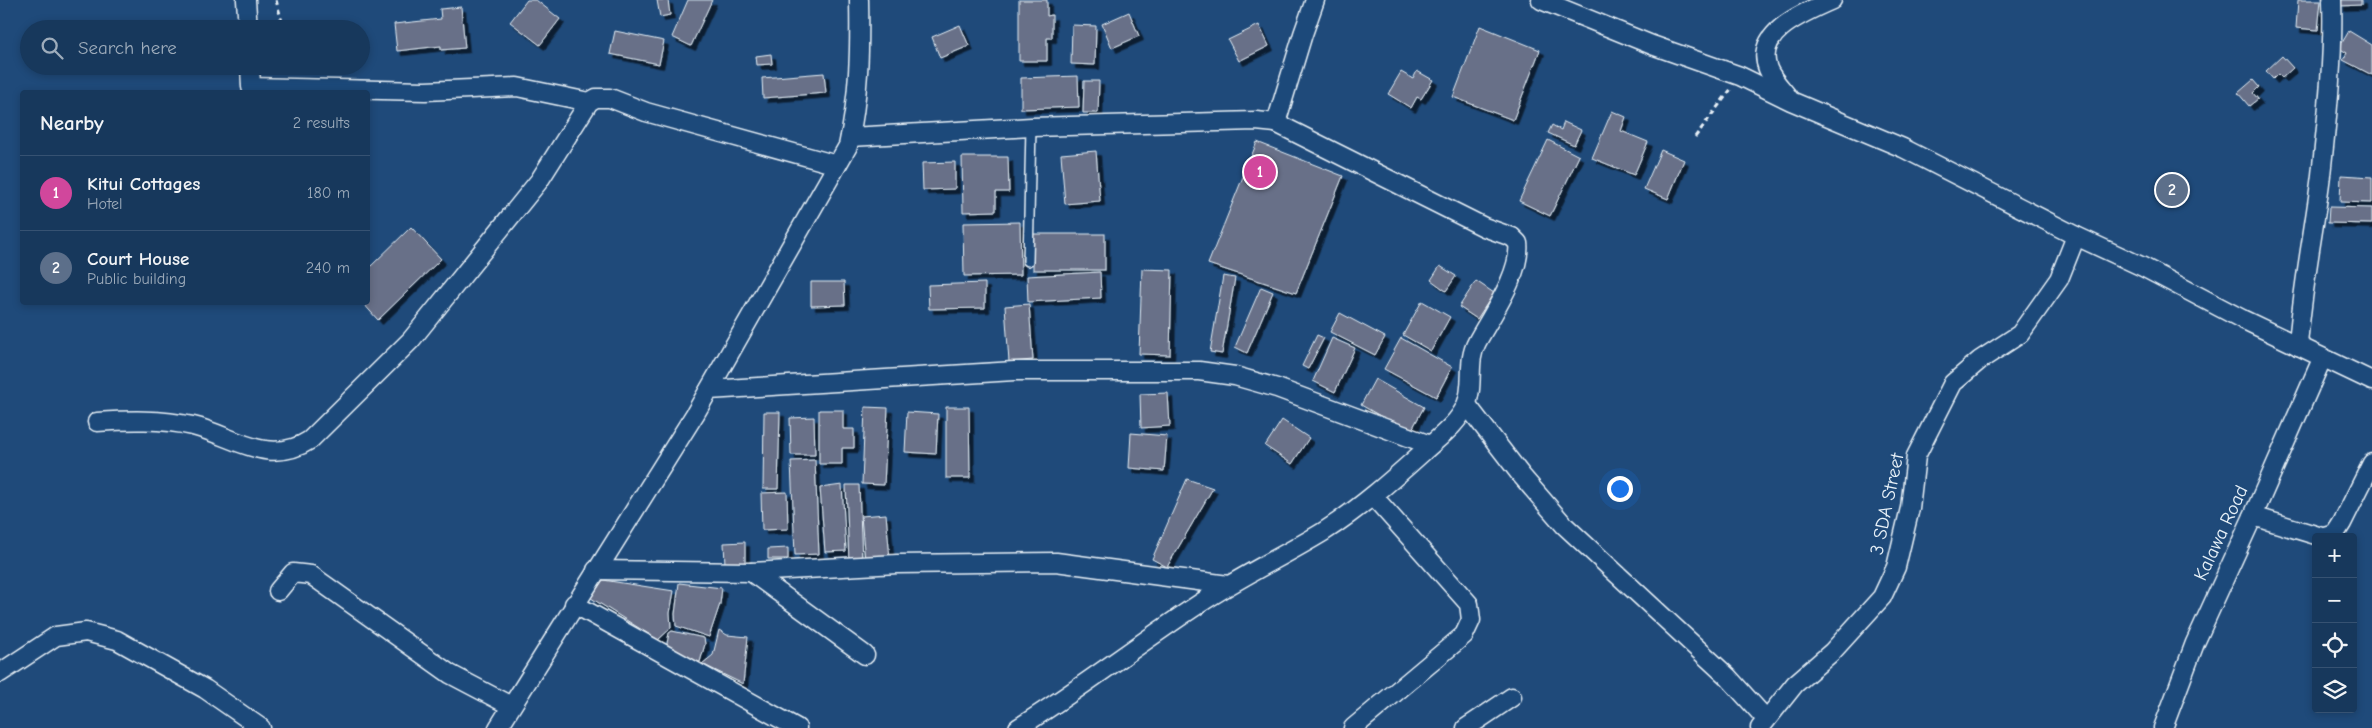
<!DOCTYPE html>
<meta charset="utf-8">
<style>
body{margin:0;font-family:"Comic Neue",sans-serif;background:#203f62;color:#f1f3f6}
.controls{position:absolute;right:15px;bottom:15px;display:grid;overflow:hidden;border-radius:5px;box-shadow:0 2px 8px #0003}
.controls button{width:45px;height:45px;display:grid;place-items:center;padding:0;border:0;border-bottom:1px solid #365272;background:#17385c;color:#f1f3f6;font:25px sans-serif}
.you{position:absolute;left:1619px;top:488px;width:18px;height:18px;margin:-12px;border:4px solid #fff;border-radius:50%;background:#1a73e8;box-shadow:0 0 0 8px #1a73e833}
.badge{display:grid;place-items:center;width:32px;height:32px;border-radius:50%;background:#d6ab8b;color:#fff;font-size:16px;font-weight:700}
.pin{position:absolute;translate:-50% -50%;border:2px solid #fff;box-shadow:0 1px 5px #0006}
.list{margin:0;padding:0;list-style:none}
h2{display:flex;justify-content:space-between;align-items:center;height:65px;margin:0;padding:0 20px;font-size:21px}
h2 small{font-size:16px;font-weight:400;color:#9eacbb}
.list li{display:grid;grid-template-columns:32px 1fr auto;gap:15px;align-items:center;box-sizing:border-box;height:75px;padding:0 20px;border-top:1px solid #365272}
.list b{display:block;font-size:19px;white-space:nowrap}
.list p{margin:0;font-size:16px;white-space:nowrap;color:#9eacbb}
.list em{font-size:16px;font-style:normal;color:#9eacbb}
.icon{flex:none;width:28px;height:28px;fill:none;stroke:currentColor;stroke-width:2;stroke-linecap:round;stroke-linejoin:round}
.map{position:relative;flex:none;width:2372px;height:728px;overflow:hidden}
.search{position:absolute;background:#17385c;box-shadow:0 2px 8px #0003;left:20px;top:20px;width:350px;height:55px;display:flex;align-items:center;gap:12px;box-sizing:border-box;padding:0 18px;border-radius:28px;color:#9eacbb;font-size:19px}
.panel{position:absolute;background:#17385c;box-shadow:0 2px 8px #0003;left:20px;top:90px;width:350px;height:215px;border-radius:5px}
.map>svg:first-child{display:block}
.building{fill:#677088;stroke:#e8f1f8;filter:url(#shadow)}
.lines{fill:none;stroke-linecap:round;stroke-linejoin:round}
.lane-casing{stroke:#e8f1f8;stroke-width:12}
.street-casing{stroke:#e8f1f8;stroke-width:21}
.path{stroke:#e8f1f8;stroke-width:3;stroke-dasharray:5 4;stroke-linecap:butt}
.lane{stroke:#1f4a7a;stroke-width:9}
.street{stroke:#1f4a7a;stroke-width:18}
.labels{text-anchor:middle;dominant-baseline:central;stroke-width:4;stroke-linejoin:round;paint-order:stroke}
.street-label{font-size:19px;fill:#e8f1f8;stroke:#1f4a7a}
</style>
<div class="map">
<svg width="2372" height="728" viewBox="0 0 2372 728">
<defs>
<filter id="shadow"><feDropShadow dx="4.5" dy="4.5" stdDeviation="0" flood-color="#0009"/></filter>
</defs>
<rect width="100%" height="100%" fill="#1f4a7a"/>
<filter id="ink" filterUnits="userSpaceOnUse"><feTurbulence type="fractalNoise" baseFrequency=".02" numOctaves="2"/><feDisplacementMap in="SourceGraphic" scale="10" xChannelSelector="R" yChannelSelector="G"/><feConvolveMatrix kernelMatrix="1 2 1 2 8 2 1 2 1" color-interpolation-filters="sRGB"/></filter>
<g filter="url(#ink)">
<g class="building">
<path d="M527 0H536L560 19 540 45 510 22Z"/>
<path d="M657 0H668L670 15 660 17Z"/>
<path d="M688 0H712L691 46 672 37Z"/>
<path d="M1019 0H1047V16L1052 15V38H1047V61H1019Z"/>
<path d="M2298 0H2321L2318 30 2296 28Z"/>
<path d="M2340 0H2361V5L2340 6Z"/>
<path d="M461 7 465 48 441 50V46L397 51 394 24 441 19 440 9Z"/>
<path d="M1129 12 1139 36 1112 48 1102 24Z"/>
<path d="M960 25 969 46 940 58 932 37Z"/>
<path d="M1072 25 1096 26 1095 65 1071 64Z"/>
<path d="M1259 25 1269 46 1239 61 1228 40Z"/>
<path d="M1480 26 1540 50 1513 120 1453 97Z"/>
<path d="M615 31 664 41 659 64 610 54Z"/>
<path d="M2349 31 2372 45V75L2343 60 2347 53 2339 48Z"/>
<path d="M771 54 772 64 757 65 756 56Z"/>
<path d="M2282 56 2293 68 2282 78 2278 74 2273 79 2266 71Z"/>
<path d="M1417 71 1433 80 1421 99 1417 97 1411 108 1388 94 1401 72 1413 79Z"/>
<path d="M824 73 826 93 763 98 762 78Z"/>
<path d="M1078 76 1079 107 1021 109V78Z"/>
<path d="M2253 80 2259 87 2253 93 2258 99 2249 106 2238 93Z"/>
<path d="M1084 81H1099L1098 113H1083Z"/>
<path d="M1612 111 1626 117 1621 131 1648 142 1634 175 1592 158Z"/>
<path d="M1564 122 1581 130 1574 145 1548 133 1552 125 1561 130Z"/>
<path d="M1548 140 1579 156 1550 216 1519 201Z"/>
<path d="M1257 142 1343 176 1296 293 1208 264Z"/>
<path d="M1661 150 1684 160 1668 199 1644 189Z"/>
<path d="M1096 151 1100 201 1065 204 1061 154Z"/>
<path d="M962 157H1008L1009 192H996V211L963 212Z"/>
<path d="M955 162V189L923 190 922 163Z"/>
<path d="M2341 175 2372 177V203L2340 202Z"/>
<path d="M2329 207 2372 208V224L2328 223Z"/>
<path d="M1020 222 1021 275 964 276 963 223Z"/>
<path d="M411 227 441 259 378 320 362 302H368V269Z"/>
<rect x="1033" y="234" width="72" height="36"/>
<path d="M1440 266 1456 276 1446 291 1431 280Z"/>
<path d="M1142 269 1172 270 1170 355 1139 354Z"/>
<path d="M1100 272 1101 298 1028 302 1027 276Z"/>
<path d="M1223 276 1235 278 1222 354 1210 352Z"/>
<path d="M1476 281 1494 293 1477 319 1459 307Z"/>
<path d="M811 282H844L845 305 811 306Z"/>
<path d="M985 283V308L929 309 928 285Z"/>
<path d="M1261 287 1273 292 1247 353 1235 347Z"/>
<path d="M1422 301 1450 317 1431 351 1403 335Z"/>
<path d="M1029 304 1033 360 1009 362 1005 306Z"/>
<path d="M1340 313 1385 337 1375 355 1330 332Z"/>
<path d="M1317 335 1324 338 1308 369 1302 366Z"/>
<path d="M1332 338 1355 348 1335 392 1313 381Z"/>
<path d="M1401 338 1452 367 1436 397 1384 369Z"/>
<path d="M1375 379 1424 407 1410 433 1361 405Z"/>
<path d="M1168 393 1170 426 1141 428 1140 394Z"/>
<path d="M865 407 888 408 884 485 862 484Z"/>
<path d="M946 407H969L970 478H946Z"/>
<path d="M819 410H843V429H854V448H842V464H819Z"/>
<path d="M764 412H780L778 489H763Z"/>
<path d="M907 412 938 414 936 454 905 452Z"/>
<path d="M814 417 815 455H791L790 418Z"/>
<path d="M1282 420 1309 438 1292 464 1265 446Z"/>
<path d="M1131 433 1167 436 1164 471 1129 468Z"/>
<path d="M815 460 819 554 795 555 791 461Z"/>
<path d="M1187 479 1213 488 1167 567 1152 559Z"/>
<path d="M842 485 846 551 825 552 820 488Z"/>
<path d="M846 485H859L862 562H849Z"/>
<path d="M787 492 788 529 762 530 761 493Z"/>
<path d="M886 514 890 559 865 561 861 516Z"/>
<path d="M745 542V563L725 564 724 543Z"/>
<path d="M788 548V559H768V549Z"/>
<path d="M603 580 674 591 670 613 671 628 658 640 591 598Z"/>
<path d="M679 583 722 588 720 604 709 637 676 626 675 614Z"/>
<path d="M719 630 727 635 748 637 743 684 702 664 713 655Z"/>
<path d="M672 631 704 638 705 644 700 662 690 663 666 649 669 633Z"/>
</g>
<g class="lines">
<g class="lane-casing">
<path id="lane" d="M1028 261 1031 127"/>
</g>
<g class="street-casing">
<g id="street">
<path d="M246 0 248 29"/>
<path d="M1541 0 1652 45 1740 76 1791 101 1903 148 2076 236 2143 267 2242 319 2372 381"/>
<path d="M250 66 251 87 425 91 517 87 589 102"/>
<path d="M1788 97C1781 88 1772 79 1768 69 1753 32 1806 12 1832 0"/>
<path d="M850 137 1031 127 1256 121 1276 123 1303 34 1315 0"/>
<path d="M2298 346C2302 288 2314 232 2321 175 2327 119 2334 57 2332 0"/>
<path d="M709 390 1014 371H1199L1235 376 1277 388 1430 445"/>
<path d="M1467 405 1521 475 1564 525 1728 677 1766 719"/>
<path d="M97 422C129 420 161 419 193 426 234 436 268 467 310 440L411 340 539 181 589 102 596 98H610L646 112 837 165"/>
<path d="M2253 516 2322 537"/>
<path d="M2325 537 2335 534 2342 523 2372 463"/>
<path d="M596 570 751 572 897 564 1056 562 1228 585"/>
<path d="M751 572 865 655"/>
<path d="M278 591 293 573 311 575 450 674 511 706"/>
<path d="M574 604 797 728"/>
<path d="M0 673 56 636 86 632 117 640 205 689 261 728"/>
<path d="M498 728 695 414 848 146C859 97 860 50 859 0"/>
<path d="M1018 728C1080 689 1138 644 1199 604 1239 577 1282 557 1323 532 1359 509 1391 481 1423 452 1438 438 1458 424 1466 405 1475 385 1466 362 1477 342 1491 316 1522 272 1518 243L1512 237 1484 227 1276 123"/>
<path d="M1353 728 1464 635 1471 620 1469 604 1373 496"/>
<path d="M1466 728 1512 697"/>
<path d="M1760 728 1795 684 1832 652 1882 597 1896 567 1910 508 1916 456 1953 383 1980 360 2020 334 2059 279 2076 236"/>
<path d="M2163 728 2195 643 2253 516 2322 359"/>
</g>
</g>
<g class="path">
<path d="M276 0 284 29"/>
<path d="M1695 137 1731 89"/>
</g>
<use href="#lane" class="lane"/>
<use href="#street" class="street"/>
</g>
</g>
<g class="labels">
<g class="street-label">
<text transform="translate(1887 504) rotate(-78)">3 SDA Street</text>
<text transform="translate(2221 533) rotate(-65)">Kalawa Road</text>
</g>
</g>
</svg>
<div class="controls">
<button>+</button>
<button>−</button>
<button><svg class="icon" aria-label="locate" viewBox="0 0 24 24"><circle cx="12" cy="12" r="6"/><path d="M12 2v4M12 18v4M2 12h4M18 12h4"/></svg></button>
<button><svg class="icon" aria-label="layers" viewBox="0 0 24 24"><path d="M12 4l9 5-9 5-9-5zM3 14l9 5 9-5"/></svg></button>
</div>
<div class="you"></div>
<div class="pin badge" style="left:1260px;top:172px;background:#d1479c">1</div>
<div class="pin badge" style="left:2172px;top:190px;background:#5c6f8a">2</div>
<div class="search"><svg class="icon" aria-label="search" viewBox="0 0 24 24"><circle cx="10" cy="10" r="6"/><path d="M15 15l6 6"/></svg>Search here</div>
<section class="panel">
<h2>Nearby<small>2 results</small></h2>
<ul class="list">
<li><span class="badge" style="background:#d1479c">1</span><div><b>Kitui Cottages</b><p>Hotel</p></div><em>180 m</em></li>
<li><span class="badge" style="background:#5c6f8a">2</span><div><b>Court House</b><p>Public building</p></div><em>240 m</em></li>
</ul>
</section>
</div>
